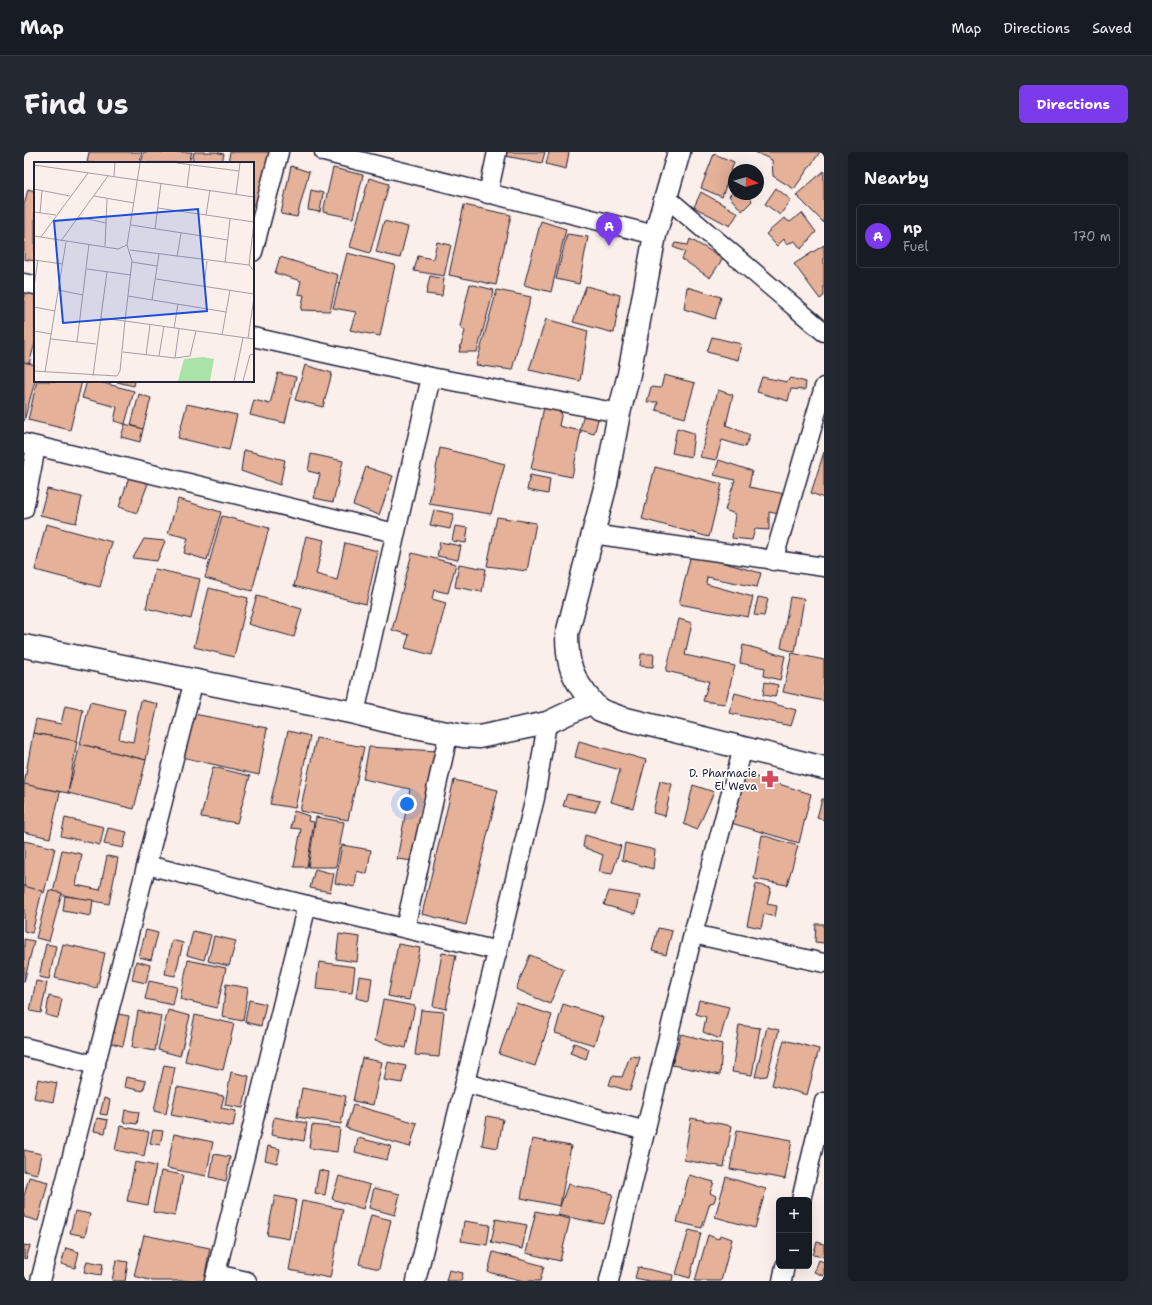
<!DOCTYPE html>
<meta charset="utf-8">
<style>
body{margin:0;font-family:"Shantell Sans",sans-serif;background:#242831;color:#f1f3f6}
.controls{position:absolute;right:12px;bottom:12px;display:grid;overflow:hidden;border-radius:6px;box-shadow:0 4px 16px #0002}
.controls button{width:36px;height:36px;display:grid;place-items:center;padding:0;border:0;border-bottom:1px solid #363941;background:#171b24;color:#f1f3f6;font:20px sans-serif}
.compass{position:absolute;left:704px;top:12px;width:36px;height:36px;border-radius:50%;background:#171b24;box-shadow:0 4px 16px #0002;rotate:95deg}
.you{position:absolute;left:383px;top:652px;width:14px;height:14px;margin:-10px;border:3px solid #fff;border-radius:50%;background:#1a73e8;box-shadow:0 0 0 6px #1a73e833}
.badge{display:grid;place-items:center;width:26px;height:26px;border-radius:50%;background:#7c3aed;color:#fff;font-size:13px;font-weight:700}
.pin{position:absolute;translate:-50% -33px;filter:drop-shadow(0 1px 2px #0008)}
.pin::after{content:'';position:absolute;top:21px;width:14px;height:12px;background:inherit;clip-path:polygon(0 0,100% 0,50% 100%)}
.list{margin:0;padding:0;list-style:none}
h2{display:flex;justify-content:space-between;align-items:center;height:52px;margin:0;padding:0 16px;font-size:17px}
h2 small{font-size:13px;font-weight:400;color:#9ea1a6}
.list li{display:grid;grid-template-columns:26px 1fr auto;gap:12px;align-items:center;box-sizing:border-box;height:64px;margin:0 8px 8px;padding:0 8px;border:1px solid #363941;border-radius:6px}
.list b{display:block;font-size:15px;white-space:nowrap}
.list p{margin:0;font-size:13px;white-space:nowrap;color:#9ea1a6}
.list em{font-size:13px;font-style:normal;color:#9ea1a6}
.map{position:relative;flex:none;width:800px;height:1129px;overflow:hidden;border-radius:6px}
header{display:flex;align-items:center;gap:24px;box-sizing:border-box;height:56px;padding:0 20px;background:#171b24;border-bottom:1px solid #363941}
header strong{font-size:19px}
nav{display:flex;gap:22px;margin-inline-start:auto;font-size:14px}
.intro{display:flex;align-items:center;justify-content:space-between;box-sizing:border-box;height:96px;padding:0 24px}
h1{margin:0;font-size:28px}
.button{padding:10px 18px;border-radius:6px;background:#7c3aed;color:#fff;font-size:14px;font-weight:700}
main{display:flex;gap:24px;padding:0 24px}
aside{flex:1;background:#171b24;border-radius:6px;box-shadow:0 4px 16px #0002}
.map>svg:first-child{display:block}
.building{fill:#e5b198;stroke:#22223b}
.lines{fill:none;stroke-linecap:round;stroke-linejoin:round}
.minor-casing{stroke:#22223b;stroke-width:21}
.tertiary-casing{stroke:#22223b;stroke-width:25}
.secondary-casing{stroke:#22223b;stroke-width:25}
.minor{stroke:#fff;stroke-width:18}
.tertiary{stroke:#fff;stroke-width:22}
.secondary{stroke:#fff;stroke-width:22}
.labels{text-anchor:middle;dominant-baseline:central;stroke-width:3.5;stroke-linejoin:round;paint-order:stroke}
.poi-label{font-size:11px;fill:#22223b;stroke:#fff;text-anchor:end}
.inset-road{fill:none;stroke:#a49da4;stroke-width:1}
.view{fill:#1d4ed8;fill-opacity:0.15;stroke:#1d4ed8;stroke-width:2}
.inset-edge{fill:none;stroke:#22223b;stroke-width:2}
</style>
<header>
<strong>Map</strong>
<nav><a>Map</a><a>Directions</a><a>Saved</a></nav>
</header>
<div class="intro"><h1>Find us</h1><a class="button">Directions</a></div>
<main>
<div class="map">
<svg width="800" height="1129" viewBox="0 0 800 1129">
<rect width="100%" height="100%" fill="#faefea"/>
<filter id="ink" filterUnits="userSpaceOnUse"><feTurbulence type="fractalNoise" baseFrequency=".025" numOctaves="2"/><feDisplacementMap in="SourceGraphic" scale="8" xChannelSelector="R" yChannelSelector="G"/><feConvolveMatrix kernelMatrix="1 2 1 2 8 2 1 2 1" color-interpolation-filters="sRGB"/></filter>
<g filter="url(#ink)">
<g class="building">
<path d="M65 0H118L115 11H63Z"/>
<path d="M120 0H168L165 11H117Z"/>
<path d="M170 0H192L200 2 198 11H168Z"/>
<path d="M206 0H245L235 55 229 54V11H204Z"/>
<path d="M477 0H521L518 11 476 3Z"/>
<path d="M525 0H545L542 17 522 12Z"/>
<path d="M731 0H796L770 37 749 24 748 8Z"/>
<path d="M690 2 710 10 698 45 677 36Z"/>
<path d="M267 14 285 20 273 65 257 62Z"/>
<path d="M309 16 339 23 329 66 299 60Z"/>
<path d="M800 19V71L772 43Z"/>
<path d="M345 26 365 32 346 101 326 95Z"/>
<path d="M752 36 767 48 756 63 741 52Z"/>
<path d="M4 37 11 39V109L0 107V53Z"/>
<path d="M287 38 299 41 296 60 284 58Z"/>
<path d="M710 39V42H722L728 49 718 59 705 44Z"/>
<path d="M677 40 714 61 706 74 670 55Z"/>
<path d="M440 53 487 63 472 133 425 123Z"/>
<path d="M778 61 792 80 777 97 771 89 762 92 760 87 753 94 742 82 760 66 766 70Z"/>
<path d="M360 69 384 75 376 106 352 100Z"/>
<path d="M517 69 542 77 527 140 500 133Z"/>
<path d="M543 82 564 85 555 132 532 127Z"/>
<path d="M666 87 699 106 686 126 658 107 661 100 649 95 651 91 664 93Z"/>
<path d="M413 90 427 93 420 124 390 119 394 104 409 107Z"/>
<path d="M800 93V144L796 147 770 112Z"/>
<path d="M323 101 371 113 356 184 326 178 332 160 309 156Z"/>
<path d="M256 105 314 123 306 159 277 158 280 143 274 142 277 129 251 121Z"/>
<path d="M406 124 420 127 418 144 402 142Z"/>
<path d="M446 132 470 138 453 200H435L441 179 436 174Z"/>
<path d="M562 134 596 143 590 181 549 170Z"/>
<path d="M663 135 697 145 691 167 660 157Z"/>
<path d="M0 137 11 140V191L5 212 0 210Z"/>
<path d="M473 138 507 145 488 218 452 213Z"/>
<path d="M522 167 564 179 556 229 505 218Z"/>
<path d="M688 185 717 192 714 208 683 200Z"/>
<path d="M0 210 11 213V229L0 269Z"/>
<path d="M281 213 308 221 299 255 271 248Z"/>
<path d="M254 221 272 225 261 271 226 263 230 248 246 252Z"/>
<path d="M640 223 671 231 661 266 632 258 634 250H623L627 235 637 236Z"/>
<path d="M738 225 763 230 767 226 782 230 781 238 767 237 764 249 733 240Z"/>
<path d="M13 229H58L46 278 4 268Z"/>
<path d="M63 229H72L110 239 101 272 90 269 93 255 58 246Z"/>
<path d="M93 229H111L110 234 93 230Z"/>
<path d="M694 238 709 243 702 273 726 283 721 295 698 288 692 308 676 305Z"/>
<path d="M115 242 127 246 119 277 107 273Z"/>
<path d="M163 252 213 263 205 298 154 286Z"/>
<path d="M520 255 538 259 535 274 557 279 548 325 507 317Z"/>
<path d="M560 261 575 264 570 282 556 278Z"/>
<path d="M101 272 119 277 116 290 97 285Z"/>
<path d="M653 276 670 281 667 305 648 301Z"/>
<path d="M416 296 481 312 467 362 405 352Z"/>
<path d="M220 298 261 308 256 333 217 319Z"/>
<path d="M800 300V346L787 341Z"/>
<path d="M287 302 319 309 309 350 290 346 296 322 284 319Z"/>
<path d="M695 308 728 319 725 335 761 342 755 362 745 360V378L731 377 728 388 708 386 711 362 701 358 711 328 690 323Z"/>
<path d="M342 315 369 324 355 363 329 353Z"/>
<path d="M631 315 698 332 685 385 618 367Z"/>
<path d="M106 322 125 329 113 361 95 355Z"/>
<path d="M506 323 526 327 524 342 503 338Z"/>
<path d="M23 337 58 345 52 371 16 363Z"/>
<path d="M154 347 197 360 183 408 160 401 164 386 144 381Z"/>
<path d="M410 358 430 362 426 377 406 373Z"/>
<path d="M198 364 245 376 228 439 181 426Z"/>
<path d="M473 365 512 371 503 419 463 414Z"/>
<path d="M22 372 88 390 76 435 11 418Z"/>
<path d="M431 374 444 376 442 391 428 389Z"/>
<path d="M282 384 300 388 292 422 313 428 321 391 354 399 342 452 270 434Z"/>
<path d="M120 387 141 389 133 409 109 406Z"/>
<path d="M416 390 437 394 434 408 413 404Z"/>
<path d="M388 401 432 412 424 441 410 438 408 447 422 451 408 503 381 496 385 483 368 478Z"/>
<path d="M667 402 737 421 733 435 683 425 682 432 729 445 724 465 655 452Z"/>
<path d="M435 412 462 417 458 440 431 435Z"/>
<path d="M131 417 176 427 167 467 122 456Z"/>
<path d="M185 436 224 446 210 505 170 495Z"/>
<path d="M233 444 278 457 270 485 224 472Z"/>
<path d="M734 445 744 447 740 464 730 463Z"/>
<path d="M766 445 780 447 771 500 757 496Z"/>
<path d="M655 467 668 471 661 503 711 514 701 552 679 549 685 529 642 519Z"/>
<path d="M719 493 761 504 756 528 740 524 741 516 716 511Z"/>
<path d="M768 501 800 508V549L759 540Z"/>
<path d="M617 502H630L629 515 616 514Z"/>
<path d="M741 530 754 533 751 545 739 543Z"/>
<path d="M711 541 772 558 767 574 705 561Z"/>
<path d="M117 548 134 552 122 608 56 592 66 550 101 558 95 587 109 590Z"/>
<path d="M41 554 59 558 53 589 9 581 12 567 37 572Z"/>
<path d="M170 562 243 576 235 623 158 605Z"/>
<path d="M264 579 286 584 271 656 246 652Z"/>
<path d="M9 581 53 589 44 641 0 633Z"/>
<path d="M292 586 340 595 324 668 276 659Z"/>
<path d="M555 589 622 608 609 656 587 650 596 618 551 605Z"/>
<path d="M56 592 122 608 110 657 44 641Z"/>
<path d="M345 595 413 599 390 709 373 707 386 637 339 627Z"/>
<path d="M189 615 226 624 213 671 177 665Z"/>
<path d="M719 621 787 642 775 691 707 671Z"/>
<path d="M430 628 474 638 442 773 398 762Z"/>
<path d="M636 629 648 632 641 664 629 661Z"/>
<path d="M0 632 36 640 26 686 0 680Z"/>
<path d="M669 633 690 640 673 678 660 672Z"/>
<path d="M543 642 576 649 571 660 539 654Z"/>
<path d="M798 647H800V668L793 666Z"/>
<path d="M270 659 285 664 284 669 290 670 283 715H270L277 677 267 676Z"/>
<path d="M292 665 320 670 312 715H284Z"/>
<path d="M41 666 80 675 76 693 37 684Z"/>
<path d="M84 676 103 680 99 696 80 692Z"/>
<path d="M561 683 597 694 588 722 575 720 579 703 559 695Z"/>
<path d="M738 683 774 694 763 733 730 727Z"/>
<path d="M0 689 31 696 20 741 0 736Z"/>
<path d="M601 691 631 698 629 717 598 708Z"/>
<path d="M318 693 347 698 343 722 333 719 331 735 311 731Z"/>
<path d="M38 698 58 702 52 733 76 738 83 704 94 706 85 752 29 741Z"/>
<path d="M291 717 310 722 306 740 286 736Z"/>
<path d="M732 732 747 736 743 752 753 754 751 765 740 762 737 776 723 773Z"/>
<path d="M0 734 18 739 8 781 0 779Z"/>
<path d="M25 738 38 741 25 789 12 786Z"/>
<path d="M585 739 616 744 612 762 580 753Z"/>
<path d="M41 744 69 748 67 764 39 759Z"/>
<path d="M792 772H800V791L791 790Z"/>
<path d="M634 776 648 779 642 803 628 799Z"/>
<path d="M122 778 134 781 127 808 115 805Z"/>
<path d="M169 779 187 783 180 808 163 803Z"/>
<path d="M315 782 336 785 333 810 312 807Z"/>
<path d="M190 784 212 789 205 814 184 809Z"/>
<path d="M0 787 10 789 0 830Z"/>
<path d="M148 788 159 791 151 824 141 822Z"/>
<path d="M22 792 32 794 25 827 15 825Z"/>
<path d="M39 792 81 801 73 836 31 826Z"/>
<path d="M374 792 396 796 385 848 364 844Z"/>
<path d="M418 801 432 803 422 857 409 854Z"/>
<path d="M506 803 540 817 526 852 492 837Z"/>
<path d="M164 808 202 816 193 856 156 847Z"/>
<path d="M112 809 126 813 122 831 108 828Z"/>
<path d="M295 810 331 815 328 841 292 837Z"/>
<path d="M335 824 348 826 345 849 332 846Z"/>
<path d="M12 829 23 831 17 861 6 859Z"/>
<path d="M125 829 153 835 149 853 121 847Z"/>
<path d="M202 832 224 836 219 869 198 865Z"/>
<path d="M25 844 38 847 34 866 22 863Z"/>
<path d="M225 848 242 852 237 874 221 870Z"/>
<path d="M359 848 391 854 382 896 351 889Z"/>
<path d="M675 848 705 855 696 887 679 880 682 865 672 862Z"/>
<path d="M492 851 528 863 511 914 475 902Z"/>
<path d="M539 852 579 865 570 893 531 881Z"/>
<path d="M144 858 166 864 156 904 134 898Z"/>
<path d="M397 858 420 860 415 905 391 903Z"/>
<path d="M114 859 137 864 131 899 108 895Z"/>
<path d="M89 861 105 864 99 894 83 890Z"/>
<path d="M171 863 210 872 199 918 161 909Z"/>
<path d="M715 873 736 876 728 923 708 920Z"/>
<path d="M743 875 755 878 743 924 731 925Z"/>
<path d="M657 882 698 892 696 923 648 913Z"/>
<path d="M760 888 795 897 783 943 748 933Z"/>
<path d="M550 891 565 897 562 907 546 901Z"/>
<path d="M606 904 616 905 606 939 585 933 588 924 598 925Z"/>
<path d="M338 906 358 910 349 953 329 949Z"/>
<path d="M364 910 382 914 378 931 360 928Z"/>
<path d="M140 913 151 915 142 962 130 959Z"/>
<path d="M207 920 225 924 219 956 201 953Z"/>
<path d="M102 925 122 929 119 939 100 935Z"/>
<path d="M14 927 33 931 29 950 10 946Z"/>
<path d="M153 935 200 944 197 956 212 959 209 975 147 963Z"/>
<path d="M278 936 322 944 317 972 273 965Z"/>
<path d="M80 946 86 948 83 963 76 962Z"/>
<path d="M329 953 393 971 386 995 322 976Z"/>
<path d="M101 958 115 960 113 972 99 970Z"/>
<path d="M463 964 479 967 474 996 458 993Z"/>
<path d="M250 965 283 971 280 989 247 983Z"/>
<path d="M73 966 84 968 81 981 70 979Z"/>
<path d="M667 966 708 974 700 1015 660 1008Z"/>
<path d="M288 973 316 976 313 1000 285 996Z"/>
<path d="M96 974 125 980 120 1004 91 998Z"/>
<path d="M129 978 139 979 136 993 126 991Z"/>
<path d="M713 978 768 988 761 1027 706 1017Z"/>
<path d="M150 982 189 990 182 1024 143 1016Z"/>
<path d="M334 986 367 994 363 1008 331 1000Z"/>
<path d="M508 987 547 994 536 1054 497 1046Z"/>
<path d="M244 994 256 997 253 1011 241 1008Z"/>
<path d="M0 998 17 1002 13 1022 0 1019Z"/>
<path d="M190 1002 206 1005 202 1029 186 1025Z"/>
<path d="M111 1010 132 1014 124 1053 103 1049Z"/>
<path d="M295 1018 305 1020 301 1043 291 1041Z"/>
<path d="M137 1019 159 1023 151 1064 129 1060Z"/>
<path d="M665 1023 690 1030 686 1041 692 1044 690 1050 686 1051 678 1076 653 1070Z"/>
<path d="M315 1024 346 1033 339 1057 308 1047Z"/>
<path d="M5 1025 24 1030 14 1069 0 1065V1044Z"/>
<path d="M702 1025 742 1037 731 1076 691 1065Z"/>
<path d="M544 1032 589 1042 580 1072 533 1063Z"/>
<path d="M350 1036 376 1042 371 1063 345 1056Z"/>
<path d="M251 1044 272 1048 265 1087 243 1083Z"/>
<path d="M278 1049 319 1057 306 1126 265 1118Z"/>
<path d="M51 1059 66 1062 61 1084 46 1081Z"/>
<path d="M512 1059 546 1067 536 1109 502 1101Z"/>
<path d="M347 1063 367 1068 355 1117 335 1112Z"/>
<path d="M472 1067 503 1073 498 1097 467 1090Z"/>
<path d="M440 1069 466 1073 463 1093 437 1089Z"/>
<path d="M665 1078 677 1081 666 1126 652 1122Z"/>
<path d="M120 1083 186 1096 180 1129H129L110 1124Z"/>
<path d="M684 1083 694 1087 697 1083 708 1087 697 1129H671Z"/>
<path d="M793 1090 800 1092V1105L789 1103Z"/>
<path d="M0 1093 6 1094 2 1107 0 1106Z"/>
<path d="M42 1096 55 1100 51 1116 37 1112Z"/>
<path d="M469 1100 520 1114 516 1129H500L464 1120Z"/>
<path d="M92 1108 104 1110 101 1129H88Z"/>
<path d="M795 1108 800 1110V1124L790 1120Z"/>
<path d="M63 1109 79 1112 77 1123 60 1120Z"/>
<path d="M614 1115 649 1123 648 1129H625L611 1126Z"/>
<path d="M425 1118 439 1121 437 1129H422Z"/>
</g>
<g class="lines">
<g class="minor-casing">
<g id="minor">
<path d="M300 0 631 83"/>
<path d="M464 42 473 0"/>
<path d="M643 46 800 180"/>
<path d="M229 100 255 0"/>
<path d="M0 131 11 133"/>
<path d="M229 185 407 225 595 261"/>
<path d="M0 291 371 381"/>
<path d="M0 357 12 295"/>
<path d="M568 382 800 415"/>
<path d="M749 409 800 235"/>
<path d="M331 561 407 225"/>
<path d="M123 713 283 753 474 799"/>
<path d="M381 776 425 580"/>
<path d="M669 782 800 811"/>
<path d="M0 895 72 913"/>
<path d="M441 931 622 979"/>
<path d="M777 1048 800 950"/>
<path d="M192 1122 223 1129"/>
<path d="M16 1129 170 528"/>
<path d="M190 1129 283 753"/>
<path d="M392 1129 511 646 523 571"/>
<path d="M585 1129 669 782 719 596"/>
<path d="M758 1129 761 1114"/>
</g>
</g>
<g class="tertiary-casing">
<path id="tertiary" d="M568 550C548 526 543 513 543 482L582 332 595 261 605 222 631 83 655 0"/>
</g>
<g class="secondary-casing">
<path id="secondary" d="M0 494 331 561 375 572 439 584 455 585 523 571 568 550 576 558 598 566 800 616"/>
</g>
<use href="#minor" class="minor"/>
<use href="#tertiary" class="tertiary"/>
<use href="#secondary" class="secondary"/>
</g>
</g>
<defs>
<g id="pharmacy-bare" transform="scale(1.38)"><path d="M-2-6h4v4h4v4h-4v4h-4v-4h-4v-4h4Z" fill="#d1495b" stroke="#fff" stroke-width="2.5" paint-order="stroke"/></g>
</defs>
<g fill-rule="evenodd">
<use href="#pharmacy-bare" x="746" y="627"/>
</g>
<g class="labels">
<g class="poi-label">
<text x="733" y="621">D. Pharmacie<tspan x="733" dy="13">El Weva</tspan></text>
</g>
</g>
<g transform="translate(10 10)">
<rect width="220" height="220" fill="#faefea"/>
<path d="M169 195 180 197 176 219H144L150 197Z" fill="#aae3a7"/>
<path class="inset-road" d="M106 1 93 83 98 99 91 159 220 177M143 1 205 9M0 3 220 35M80 14 81 1M153 25 156 2M0 27 36 34M202 32 206 1M60 34 100 41M124 46 220 60M0 50 22 53M6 51 8 29M172 53 176 28M44 55 72 61M220 60 215 103 220 109M97 63 194 78M121 67 127 21M0 74 84 87 93 83M7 75 54 11M27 79 74 14M71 84 73 37M96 88 215 103M143 95 147 71M0 98 29 102M98 100 123 104M191 101 196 57M53 107 97 113M122 117 220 132M0 124 4 98M170 124 173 99M24 128 49 133M94 134 192 150M118 138 125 92M0 145 21 149M140 166 144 142M0 169 18 172M188 173 196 128M214 176 220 136M17 177 62 182M43 180 55 82M89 190 141 196 156 194 162 169M112 193 116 163M125 194 130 164M141 196 145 167M0 209 83 214 86 209 91 159 66 156M11 210 32 80M59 214 73 110M200 219 209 176M209 219 216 193 220 192"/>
<path class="view" d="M164 47 173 149 29 161 20 59Z"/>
<rect width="220" height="220" class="inset-edge"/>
</g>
</svg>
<div class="controls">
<button>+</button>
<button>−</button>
</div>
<svg class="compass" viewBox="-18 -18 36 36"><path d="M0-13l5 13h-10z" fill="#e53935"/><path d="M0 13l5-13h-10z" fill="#9ea1a6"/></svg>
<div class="you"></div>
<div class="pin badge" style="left:585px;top:94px">A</div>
</div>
<aside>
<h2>Nearby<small></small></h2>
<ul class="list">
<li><span class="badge">A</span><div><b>np</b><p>Fuel</p></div><em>170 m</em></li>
</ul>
</aside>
</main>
